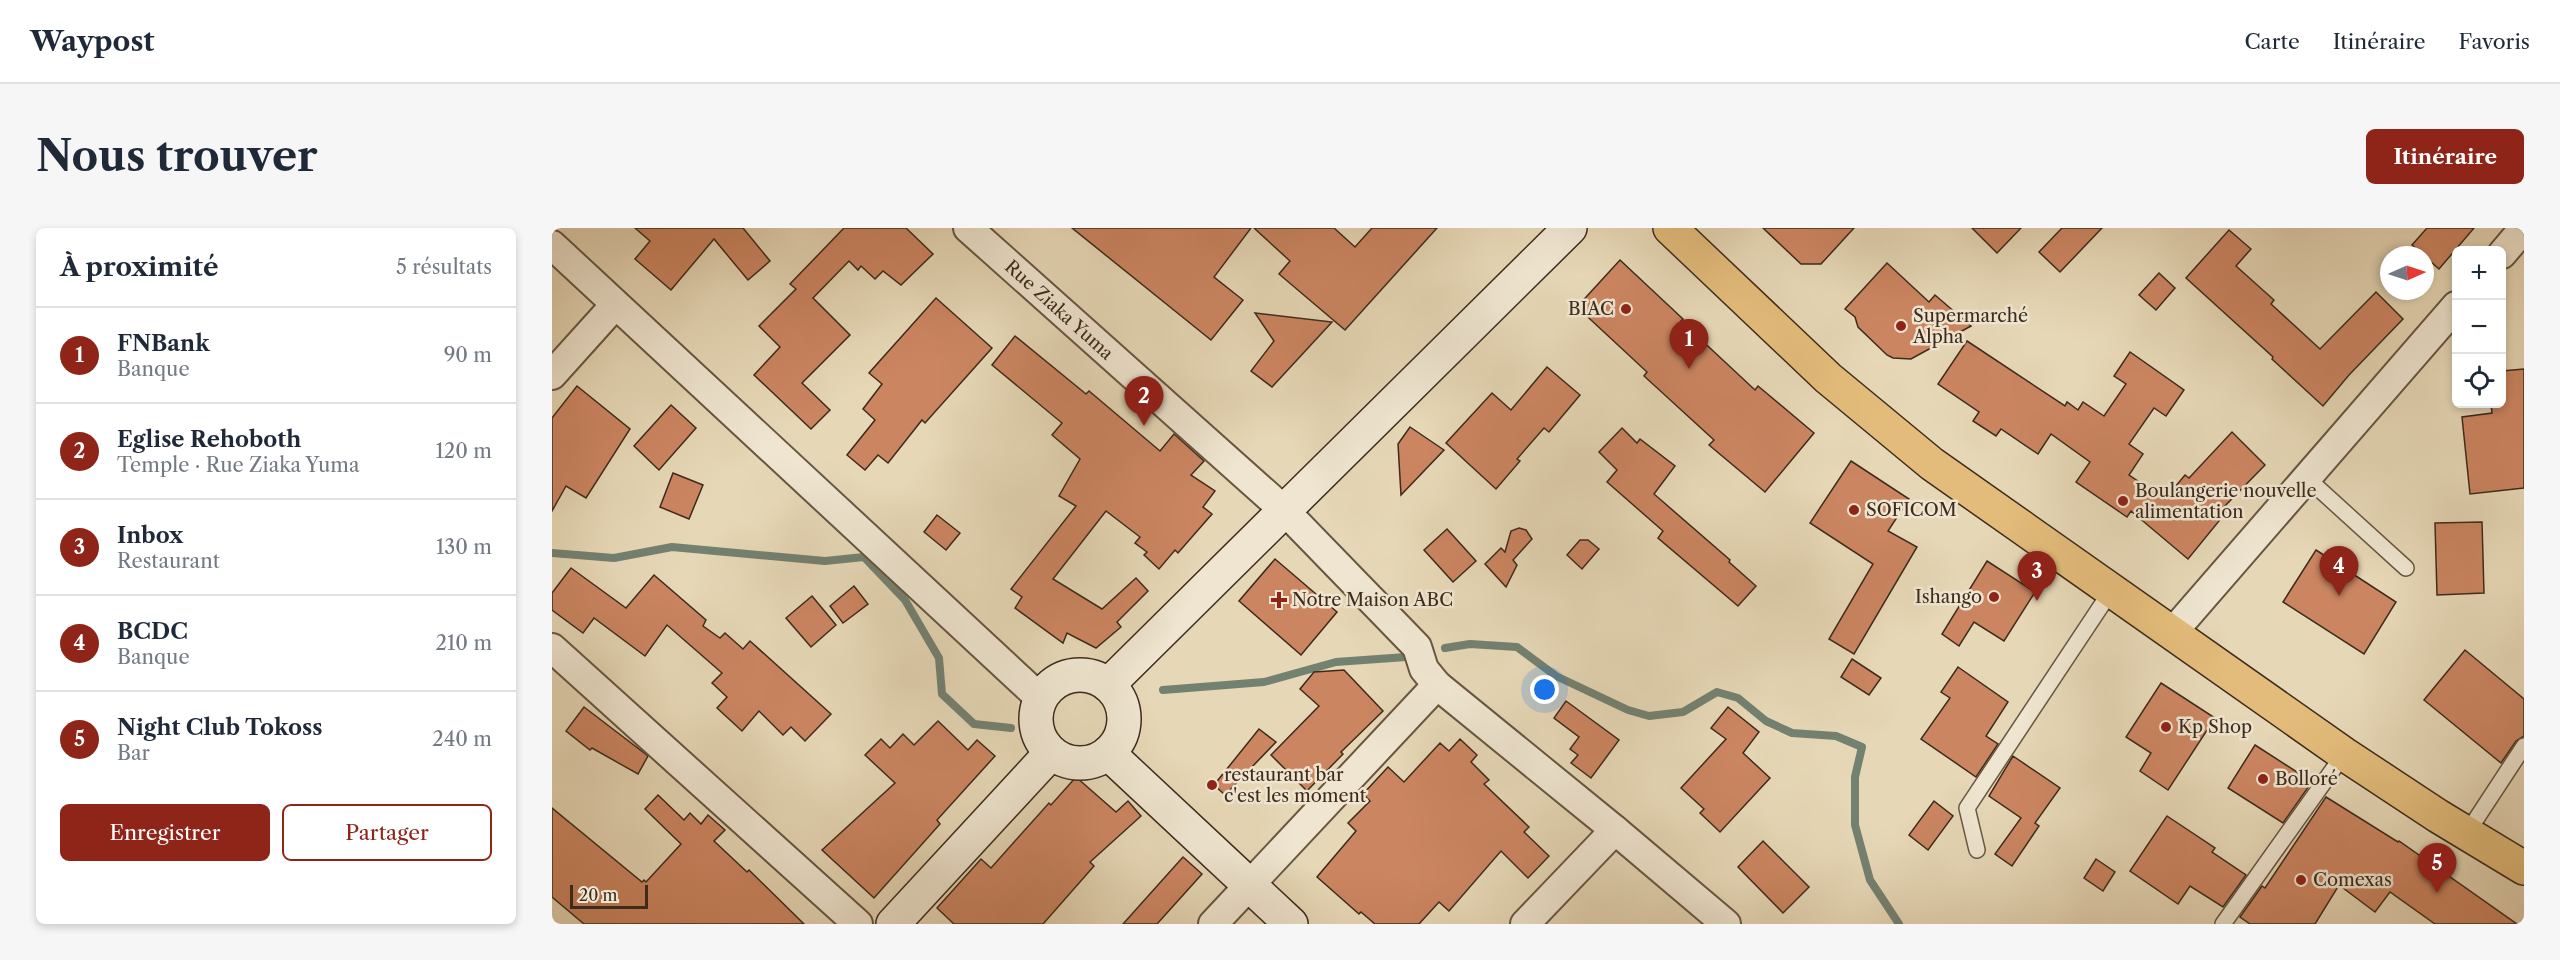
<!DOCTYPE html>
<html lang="fr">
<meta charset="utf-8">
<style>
body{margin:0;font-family:"Libre Caslon Text",serif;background:#f6f6f7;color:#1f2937}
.controls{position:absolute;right:18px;top:18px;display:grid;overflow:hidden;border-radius:9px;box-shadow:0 3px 9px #0003}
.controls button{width:54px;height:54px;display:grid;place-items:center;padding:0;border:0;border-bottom:2px solid #e0e1e3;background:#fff;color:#1f2937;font:30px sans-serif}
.compass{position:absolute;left:1828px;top:18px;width:54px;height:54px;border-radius:50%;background:#fff;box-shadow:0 3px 9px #0003;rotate:87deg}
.scale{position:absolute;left:18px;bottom:15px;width:78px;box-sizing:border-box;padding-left:6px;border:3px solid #3d2b1c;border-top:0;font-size:16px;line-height:21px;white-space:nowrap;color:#3d2b1c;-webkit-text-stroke:4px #efe5d0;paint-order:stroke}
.you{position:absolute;left:993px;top:462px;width:21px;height:21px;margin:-15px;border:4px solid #fff;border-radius:50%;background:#1a73e8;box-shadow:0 0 0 9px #1a73e833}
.badge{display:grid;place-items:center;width:39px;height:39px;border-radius:50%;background:#8f2418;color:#fff;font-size:20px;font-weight:700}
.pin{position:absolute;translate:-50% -50px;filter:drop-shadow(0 2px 3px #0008)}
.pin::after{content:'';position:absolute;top:32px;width:21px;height:18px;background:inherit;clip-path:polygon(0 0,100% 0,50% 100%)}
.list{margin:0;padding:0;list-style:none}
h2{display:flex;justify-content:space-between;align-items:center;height:78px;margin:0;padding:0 24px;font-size:26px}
h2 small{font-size:20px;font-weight:400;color:#747a83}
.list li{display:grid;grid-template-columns:39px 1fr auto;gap:18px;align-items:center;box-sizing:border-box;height:96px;padding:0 24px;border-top:2px solid #e0e1e3}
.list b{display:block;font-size:22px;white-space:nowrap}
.list p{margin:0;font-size:20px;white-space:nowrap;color:#747a83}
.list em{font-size:20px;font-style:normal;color:#747a83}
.actions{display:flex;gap:12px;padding:18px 24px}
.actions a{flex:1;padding:14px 0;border:2px solid #8f2418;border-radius:9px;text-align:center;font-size:21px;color:#8f2418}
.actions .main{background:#8f2418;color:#fff}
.icon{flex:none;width:33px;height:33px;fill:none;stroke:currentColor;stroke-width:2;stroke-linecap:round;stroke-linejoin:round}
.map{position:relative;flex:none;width:1972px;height:696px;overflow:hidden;border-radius:9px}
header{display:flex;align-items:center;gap:36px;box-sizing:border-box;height:84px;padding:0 30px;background:#fff;border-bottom:2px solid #e0e1e3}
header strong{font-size:28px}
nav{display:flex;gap:33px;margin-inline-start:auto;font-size:21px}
.intro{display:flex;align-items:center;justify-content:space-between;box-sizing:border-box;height:144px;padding:0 36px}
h1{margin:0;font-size:42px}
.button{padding:15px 27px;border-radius:9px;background:#8f2418;color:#fff;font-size:21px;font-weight:700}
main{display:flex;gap:36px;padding:0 36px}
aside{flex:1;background:#fff;border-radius:9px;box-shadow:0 3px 9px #0003}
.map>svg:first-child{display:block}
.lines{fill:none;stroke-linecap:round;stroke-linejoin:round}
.stream{stroke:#738171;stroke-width:8}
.building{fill:#cb8561;stroke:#3d2b1c;stroke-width:1.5}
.lane-casing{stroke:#675642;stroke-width:18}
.street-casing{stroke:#675642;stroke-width:32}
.secondary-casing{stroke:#3d2b1c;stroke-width:36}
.highway-casing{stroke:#3d2b1c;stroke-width:36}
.lane{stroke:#efe5d0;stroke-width:15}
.street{stroke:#efe5d0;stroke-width:28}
.secondary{stroke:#efe5d0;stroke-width:33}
.highway{stroke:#e3bc7b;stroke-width:33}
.poi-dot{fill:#8f2418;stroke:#efe5d0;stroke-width:2}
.labels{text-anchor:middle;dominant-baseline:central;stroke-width:5;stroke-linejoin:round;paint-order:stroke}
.poi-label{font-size:18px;fill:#3d2b1c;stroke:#efe5d0;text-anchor:start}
.street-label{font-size:18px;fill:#3d2b1c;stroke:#efe5d0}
</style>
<header>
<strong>Waypost</strong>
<nav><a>Carte</a><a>Itinéraire</a><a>Favoris</a></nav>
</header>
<div class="intro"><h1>Nous trouver</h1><a class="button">Itinéraire</a></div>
<main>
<aside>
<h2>À proximité<small>5 résultats</small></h2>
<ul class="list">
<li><span class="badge">1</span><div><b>FNBank</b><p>Banque</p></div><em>90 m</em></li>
<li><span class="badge">2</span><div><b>Eglise Rehoboth</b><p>Temple · Rue Ziaka Yuma</p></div><em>120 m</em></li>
<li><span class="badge">3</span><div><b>Inbox</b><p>Restaurant</p></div><em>130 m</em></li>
<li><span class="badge">4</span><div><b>BCDC</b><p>Banque</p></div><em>210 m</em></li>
<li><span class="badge">5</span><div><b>Night Club Tokoss</b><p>Bar</p></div><em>240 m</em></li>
</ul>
<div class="actions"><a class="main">Enregistrer</a><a>Partager</a></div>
</aside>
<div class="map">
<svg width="1972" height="696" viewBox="0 0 1972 696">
<rect width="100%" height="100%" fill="#e6d7b6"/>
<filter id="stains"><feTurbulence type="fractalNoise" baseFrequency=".00333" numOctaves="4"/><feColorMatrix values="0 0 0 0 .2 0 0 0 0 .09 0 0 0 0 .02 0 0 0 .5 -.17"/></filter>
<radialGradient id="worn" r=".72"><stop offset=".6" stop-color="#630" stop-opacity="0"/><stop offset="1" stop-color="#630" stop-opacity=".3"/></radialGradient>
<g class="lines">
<g class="stream">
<path d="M0 325 62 330 120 319 273 333 312 329 353 372 387 430 390 466 422 496 459 500"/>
<path d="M893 420 918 416 965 419 1004 448 1076 482 1097 488 1131 484 1165 464 1186 470 1214 493 1240 505 1284 508 1310 519 1303 549V597L1318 652 1347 696"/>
<path d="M611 462 712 454 784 434 854 429"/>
</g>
</g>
<g class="building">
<path d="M83 0H191L218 33 196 52 162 11 119 62 83 31 98 13Z"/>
<path d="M292 0H354L381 26 349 57 331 43 323 51 309 38 306 42 297 33 261 70 298 107 250 155 278 182 259 201 202 147 228 119 207 98 244 61 238 56Z"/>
<path d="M520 0H699L662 49 691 72 659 112Z"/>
<path d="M702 0H782L803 19 820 0H885L793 102 727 46 738 33Z"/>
<path d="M1211 0H1302L1269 36H1249Z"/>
<path d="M1420 0H1469L1445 25Z"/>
<path d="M1510 0H1550L1508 44 1487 24Z"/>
<path d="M1875 0H1922L1887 41 1860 17Z"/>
<path d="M1677 2 1699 21 1684 38 1722 72 1719 76 1768 121 1824 64 1851 91 1797 147 1771 178 1720 131 1721 129 1634 50Z"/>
<path d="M1068 32 1131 91 1129 93 1203 162 1206 158 1262 205 1213 264 1157 217 1162 212 1092 148 1095 144 1025 79Z"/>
<path d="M1335 35 1377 74 1383 67 1419 98 1359 131 1341 130 1335 127 1306 99 1303 89 1293 81Z"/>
<path d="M1607 45 1623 60 1604 82 1587 67Z"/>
<path d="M384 70 440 120 373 195 370 192 336 235 326 227 313 242 295 227 323 192 311 181 330 156 317 145Z"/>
<path d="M703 85 780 94 720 159 699 143 722 113Z"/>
<path d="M463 108 534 166 537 163 608 223 622 206 652 233 639 247 663 263 651 279 660 286 626 325 623 322 607 341 592 327 595 324 583 315 588 309 554 283 501 351 550 381 584 350 596 363 565 394 569 399 544 420 515 405 511 415 463 380 470 369 459 361 524 278 507 268 528 231 500 207 510 195 440 137Z"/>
<path d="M1415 113 1513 178 1515 174 1526 182 1531 174 1552 188 1574 156 1562 148 1578 124 1632 162 1614 188 1602 180 1577 216 1591 226 1577 247 1613 271 1633 247 1637 250 1680 204 1713 237 1672 279 1676 282 1636 331 1579 283 1575 289 1524 254 1538 234 1499 206 1486 226 1449 201 1444 208 1421 193 1427 184 1386 156Z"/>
<path d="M995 139 1028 167 997 204 992 200 965 231 968 233 944 261 894 215 940 165 959 182Z"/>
<path d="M1972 141V260L1918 266 1910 189 1940 185 1939 176H1950V143Z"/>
<path d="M25 158 78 201 34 270 14 258 0 283V190Z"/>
<path d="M119 177 144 200 107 242 82 218Z"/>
<path d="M858 199 892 222 849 267 846 216Z"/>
<path d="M1070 200 1085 215 1088 211 1123 238 1102 266 1178 332 1177 334 1204 358 1186 378 1106 310 1111 303 1055 254 1065 242 1047 224Z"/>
<path d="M1299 233 1357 271 1336 303 1365 319 1302 426 1277 411 1321 336 1258 295Z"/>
<path d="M121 245 151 257 137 291 108 279Z"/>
<path d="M385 287 408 305 394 322 372 304Z"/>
<path d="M1930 294 1932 365 1885 367 1883 295Z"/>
<path d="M967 300 974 302 980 311 961 332 965 337 954 359 933 336 949 320 953 324 959 303Z"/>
<path d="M895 301 924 333 901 354 872 322Z"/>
<path d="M1028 312H1036L1047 321 1030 341 1015 327Z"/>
<path d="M1764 322 1844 374 1812 426 1731 374Z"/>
<path d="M723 331 785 384 749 427 687 373Z"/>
<path d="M1435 333 1483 364 1452 413 1422 394 1407 418 1390 406Z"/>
<path d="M19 340 74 380 102 347 154 392 151 398 168 410 173 405 191 421 198 413 279 486 253 513 239 499 231 507 207 483 190 503 165 480 175 469 160 455 170 445 115 397 93 428 42 390 31 405 0 382V365Z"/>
<path d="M302 358 316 376 291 395 278 378Z"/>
<path d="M260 368 284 397 259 419 234 390Z"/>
<path d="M1913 422 1972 471V508L1964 513 1949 535 1872 472Z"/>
<path d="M1300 431 1329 450 1317 467 1289 449Z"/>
<path d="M1406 439 1456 474 1434 508 1446 516 1424 549 1369 511 1398 470 1389 464Z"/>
<path d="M792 442 831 483 789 524 791 526 755 563 719 527 767 478 748 461 762 444Z"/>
<path d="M1609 455 1663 490 1616 562 1588 543 1599 525 1574 509Z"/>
<path d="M1014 473 1067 512 1039 550 1019 535 1026 527 1018 521 1027 509 1002 490Z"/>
<path d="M32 479 96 528 86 546 40 520 38 522 14 503Z"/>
<path d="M1176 479 1207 504 1191 525 1218 550 1168 604 1148 585 1152 581 1129 560 1174 511 1159 500Z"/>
<path d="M386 493 416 522 425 512 443 528 385 592 388 596 322 670 270 622 343 555 313 527 329 511 338 520 351 506 362 517Z"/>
<path d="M707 501 724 514 673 567 662 557Z"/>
<path d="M908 511 925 527 919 534 937 552 932 556 977 599 972 604 997 628 976 650 949 623 897 683 887 674 867 696H823L809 684 807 686 765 649 804 603 796 595 818 573 811 566 836 539 852 554 888 515 897 523Z"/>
<path d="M1703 517 1748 546 1745 551 1757 558 1731 595 1676 560Z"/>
<path d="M1461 528 1508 560 1483 595 1487 598 1460 638 1443 626 1469 590 1437 568Z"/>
<path d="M524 549 564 584 576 573 589 588 538 634 542 638 491 696H402L385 680 429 631 439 640 497 575 499 577Z"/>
<path d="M106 567 132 592 138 585 149 596 156 587 173 602 162 613 195 644 197 642 252 696H32L0 669V580L90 654 92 652 94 654 129 616 93 581Z"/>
<path d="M1774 569 1846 614 1847 613 1965 696H1883L1838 664 1823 684 1787 657 1763 696H1698L1688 689 1710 658 1713 660Z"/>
<path d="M1382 573 1401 588 1376 622 1357 607Z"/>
<path d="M1615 588 1663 620 1660 624 1694 647 1671 679 1638 658 1626 676 1578 643Z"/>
<path d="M1211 613 1257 659 1231 685 1186 639Z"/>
<path d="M631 629 650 646 605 696H571Z"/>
<path d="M1544 631 1563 644 1551 663 1532 650Z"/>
</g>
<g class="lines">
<g class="lane-casing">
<g id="lane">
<path d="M1755 250 1854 340"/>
<path d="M1915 605 1972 518"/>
<path d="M1425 622 1415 580 1559 363"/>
<path d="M1671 696 1792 526"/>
</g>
</g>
<g class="street-casing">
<g id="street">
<path d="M416 0 733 283 865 419 872 441 885 457 1063 602 1174 696"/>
<path d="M0 17 489 471"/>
<path d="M1950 26 1972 0"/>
<path d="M0 147 63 77"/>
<path d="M1620 405 1904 78"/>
<path d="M0 420 306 696"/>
<path d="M661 696 885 457"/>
<path d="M973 696 1063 602"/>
</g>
</g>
<g class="secondary-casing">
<g id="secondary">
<circle cx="528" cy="491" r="44"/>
<path d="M556 457 1018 0"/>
<path d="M556 525 739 696"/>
<path d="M341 696 499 525"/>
</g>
</g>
<g class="highway-casing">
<path id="highway" d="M1118 0 1276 150 1380 236 1792 526 1886 588 1972 640"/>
</g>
<use href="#lane" class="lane"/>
<use href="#street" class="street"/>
<use href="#secondary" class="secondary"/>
<use href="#highway" class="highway"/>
</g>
<g class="poi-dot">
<circle cx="1074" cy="81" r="6"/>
<circle cx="1349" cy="98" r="6"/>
<circle cx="1571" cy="273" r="6"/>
<circle cx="1302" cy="282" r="6"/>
<circle cx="1442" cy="369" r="6"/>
<path d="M724 363h6v6h6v6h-6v6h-6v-6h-6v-6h6z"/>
<circle cx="1614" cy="499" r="6"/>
<circle cx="1711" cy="551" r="6"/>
<circle cx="660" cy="557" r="6"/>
<circle cx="1749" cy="652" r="6"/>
</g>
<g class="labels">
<g class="poi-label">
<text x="1062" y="81" text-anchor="end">BIAC</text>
<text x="1361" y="88">Supermarché<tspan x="1361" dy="21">Alpha</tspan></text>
<text x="1583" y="263">Boulangerie nouvelle<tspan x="1583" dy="21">alimentation</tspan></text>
<text x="1314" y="282">SOFICOM</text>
<text x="1430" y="369" text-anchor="end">Ishango</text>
<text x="740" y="372">Notre Maison ABC</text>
<text x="1626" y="499">Kp Shop</text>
<text x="672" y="547">restaurant bar<tspan x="672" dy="21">c'est les moment</tspan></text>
<text x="1723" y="551">Bolloré</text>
<text x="1761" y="652">Comexas</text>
</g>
<g class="street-label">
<text transform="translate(507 82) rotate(42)">Rue Ziaka Yuma</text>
</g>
</g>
<rect width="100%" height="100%" filter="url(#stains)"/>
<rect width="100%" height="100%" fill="url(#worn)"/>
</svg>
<div class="controls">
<button>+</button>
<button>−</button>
<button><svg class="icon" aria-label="locate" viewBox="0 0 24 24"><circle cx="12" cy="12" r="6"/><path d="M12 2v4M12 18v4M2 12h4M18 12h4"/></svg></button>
</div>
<svg class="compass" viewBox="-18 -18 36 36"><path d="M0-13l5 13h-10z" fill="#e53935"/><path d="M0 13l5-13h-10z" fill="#747a83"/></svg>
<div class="scale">20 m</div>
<div class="you"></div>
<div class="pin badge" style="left:1137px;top:141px">1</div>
<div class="pin badge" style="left:592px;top:198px">2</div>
<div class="pin badge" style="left:1485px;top:373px">3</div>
<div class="pin badge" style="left:1787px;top:368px">4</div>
<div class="pin badge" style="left:1885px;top:665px">5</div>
</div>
</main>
